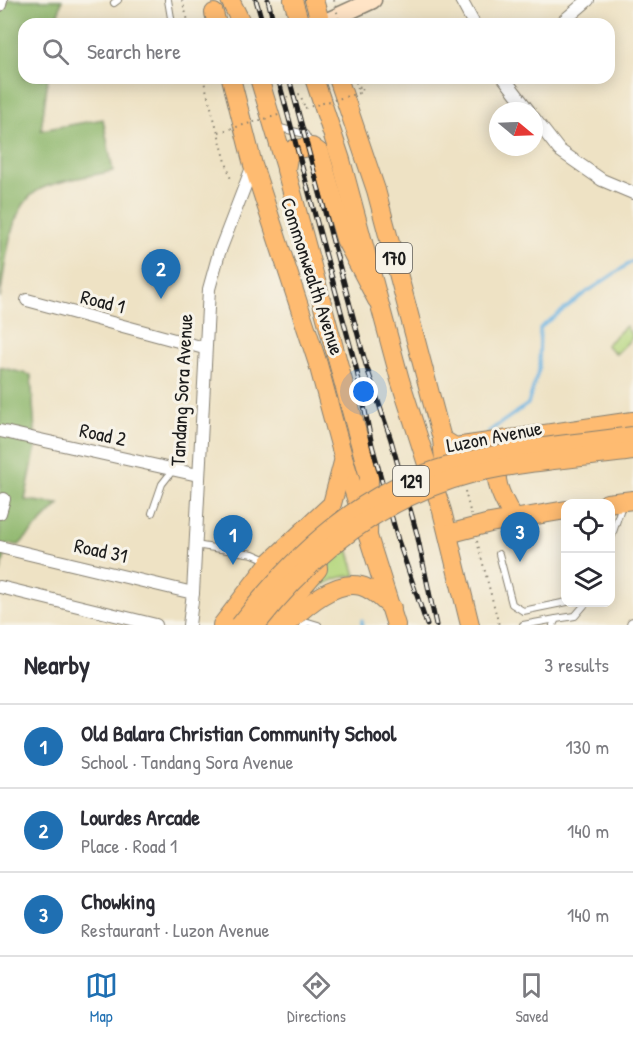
<!DOCTYPE html>
<meta charset="utf-8">
<style>
body{margin:0;font-family:"Patrick Hand",sans-serif;background:#f2f2f3;color:#2b2b33}
.controls{position:absolute;right:18px;bottom:18px;display:grid;overflow:hidden;border-radius:12px;box-shadow:0 3px 15px #0003}
.controls button{width:54px;height:54px;display:grid;place-items:center;padding:0;border:0;border-bottom:2px solid #e1e1e2;background:#fff;color:#2b2b33;font:30px sans-serif}
.compass{position:absolute;left:489px;top:102px;width:54px;height:54px;border-radius:50%;background:#fff;box-shadow:0 3px 15px #0003;rotate:109deg}
.you{position:absolute;left:364px;top:392px;width:21px;height:21px;margin:-15px;border:4px solid #fff;border-radius:50%;background:#1a73e8;box-shadow:0 0 0 9px #1a73e833}
.badge{display:grid;place-items:center;width:39px;height:39px;border-radius:50%;background:#1f6fb2;color:#fff;font-size:20px;font-weight:700}
.pin{position:absolute;translate:-50% -50px;filter:drop-shadow(0 2px 3px #0008)}
.pin::after{content:'';position:absolute;top:32px;width:21px;height:18px;background:inherit;clip-path:polygon(0 0,100% 0,50% 100%)}
.list{margin:0;padding:0;list-style:none}
h2{display:flex;justify-content:space-between;align-items:center;height:78px;margin:0;padding:0 24px;font-size:26px}
h2 small{font-size:20px;font-weight:400;color:#7c7c81}
.list li{display:grid;grid-template-columns:39px 1fr auto;gap:18px;align-items:center;box-sizing:border-box;height:84px;padding:0 24px;border-top:2px solid #e1e1e2}
.list b{display:block;font-size:22px;white-space:nowrap}
.list p{margin:0;font-size:20px;white-space:nowrap;color:#7c7c81}
.list em{font-size:20px;font-style:normal;color:#7c7c81}
.icon{flex:none;width:33px;height:33px;fill:none;stroke:currentColor;stroke-width:2;stroke-linecap:round;stroke-linejoin:round}
.map{position:relative;flex:none;width:633px;height:625px;overflow:hidden}
.search{position:absolute;background:#fff;box-shadow:0 3px 15px #0003;left:18px;right:18px;top:18px;height:66px;display:flex;align-items:center;gap:15px;box-sizing:border-box;padding:0 21px;border-radius:18px;color:#7c7c81;font-size:22px}
.sheet{height:330px;background:#fff}
nav{display:flex;justify-content:space-around;align-items:center;box-sizing:border-box;height:84px;border-top:2px solid #e1e1e2;background:#fff;font-size:16px;color:#7c7c81}
nav a{display:grid;justify-items:center;gap:3px}
nav .on{color:#1f6fb2}
.map>svg:first-child{display:block}
.green{fill:#b6d77f;stroke:#697a4e;stroke-width:1.5}
.forest{fill:#90b86e;stroke:#566a45;stroke-width:1.5}
.lines{fill:none;stroke-linecap:round;stroke-linejoin:round}
.stream{stroke:#6bb3e2;stroke-width:3}
.service-casing{stroke:#857f70;stroke-width:8}
.minor-casing{stroke:#857f70;stroke-width:14}
.secondary-casing{stroke:#857f70;stroke-width:19}
.primary-casing{stroke:#857f70;stroke-width:20}
.path{stroke:#857f70;stroke-width:2;stroke-dasharray:1.5 4.5;stroke-linecap:butt}
.service{stroke:#fff;stroke-width:6}
.minor{stroke:#fff;stroke-width:12}
.secondary{stroke:#ffe4c6;stroke-width:16}
.primary{stroke:#febb71;stroke-width:18}
.rail-casing{stroke:#1c1c1c;stroke-width:5}
.rail{stroke:#f7f3e8;stroke-width:3;stroke-dasharray:9;stroke-linecap:butt}
.primary-bridge-casing{stroke:#857f70;stroke-width:20;stroke-linecap:butt}
.path-bridge{stroke:#857f70;stroke-width:2;stroke-dasharray:1.5 4.5;stroke-linecap:butt}
.primary-bridge{stroke:#febb71;stroke-width:18}
.labels{text-anchor:middle;dominant-baseline:central;stroke-width:6;stroke-linejoin:round;paint-order:stroke}
.shield{fill:#f7f3e8;stroke:#5e5c59;stroke-width:1.5}
.shield-label{font-size:18px;font-weight:bold;fill:#1c1c1c}
.street-label{font-size:20px;fill:#1c1c1c;stroke:#f7f3e8}
</style>
<div class="map">
<svg width="633" height="625" viewBox="0 0 633 625">
<rect width="100%" height="100%" fill="#f7f3e8"/>
<filter id="ink" filterUnits="userSpaceOnUse"><feTurbulence type="fractalNoise" baseFrequency=".0167" numOctaves="2"/><feDisplacementMap in="SourceGraphic" scale="12" xChannelSelector="R" yChannelSelector="G"/><feConvolveMatrix kernelMatrix="1 2 1 2 8 2 1 2 1" color-interpolation-filters="sRGB"/></filter>
<filter id="wash" filterUnits="userSpaceOnUse"><feTurbulence type="fractalNoise" baseFrequency=".008" numOctaves="4" result="noise"/><feDisplacementMap in="SourceGraphic" scale="24" xChannelSelector="R" yChannelSelector="G"/><feGaussianBlur stdDeviation="1.35" result="paint"/><feColorMatrix in="noise" values="0 0 0 0 0 0 0 0 0 0 0 0 0 0 0 0 0 1.4 0 .05"/><feComposite in="paint" operator="in"/></filter>
<g filter="url(#wash)">
<rect width="100%" height="100%" fill="#eee2c4"/>
<g class="green">
<path d="M626 326 633 337 616 354 606 345Z"/>
<path d="M337 511 356 576C333 574 313 592 296 604L303 539Z"/>
</g>
<g class="forest">
<path d="M0 0H62L56 24H24V78H48L41 130 103 119 113 171C91 176 66 179 45 187 8 200 6 265 0 298Z"/>
<path d="M0 367 31 375 36 446 25 500 59 504 19 545 8 544 0 574Z"/>
</g>
<g class="lines">
<g class="stream">
<path d="M488 432 528 404 539 369 540 328 584 294 633 261"/>
<path d="M362 620V625"/>
</g>
</g>
</g>
<g filter="url(#ink)">
<g class="lines">
<g class="service-casing">
<g id="service">
<path d="M168 0 172 24"/>
<path d="M114 3 118 0"/>
<path d="M276 127 305 134 310 143"/>
<path d="M152 513 162 484 173 470"/>
<path d="M610 541 622 505"/>
<path d="M195 545 253 554 267 560"/>
<path d="M499 554 512 604 523 611 567 602"/>
<path d="M303 625 308 622 318 625"/>
<path d="M523 625 556 619"/>
<path d="M553 625 556 619 575 616 587 602"/>
</g>
</g>
<g class="minor-casing">
<g id="minor">
<path d="M461 0 474 24"/>
<path d="M0 5 1 0"/>
<path d="M560 24 588 0"/>
<path d="M504 78 529 111"/>
<path d="M534 118 559 150 602 180 633 193"/>
<path d="M27 300 204 348"/>
<path d="M0 431 198 475"/>
<path d="M0 513 4 499"/>
<path d="M0 547 193 593"/>
<path d="M0 587 156 625"/>
<path d="M189 625 193 593 209 289 219 253 253 165"/>
<path d="M633 625V624"/>
</g>
</g>
<g class="secondary-casing">
<path id="secondary" d="M321 24 373 0"/>
</g>
<g class="primary-casing">
<g id="primary">
<path d="M230 0 242 24"/>
<path d="M293 0 300 24"/>
<path d="M314 0 321 24"/>
<path d="M214 13 217 24"/>
<path d="M231 78 253 165 318 364 344 460 396 625"/>
<path d="M259 78 286 168"/>
<path d="M314 78 341 160 400 380 442 511 470 625"/>
<path d="M338 78 376 190 442 439 446 481"/>
<path d="M442 439 455 447 633 421"/>
<path d="M502 453C489 477 502 498 514 519"/>
<path d="M607 503 633 500"/>
<path d="M448 534 490 523 566 510"/>
<path d="M368 536 369 477 286 170 288 157 294 149 312 147 320 153 345 239 377 300"/>
<path d="M222 625 270 562 332 504 343 462"/>
<path d="M269 625 318 569 317 555"/>
<path d="M285 625C303 609 334 579 361 586 373 589 383 600 392 608"/>
</g>
</g>
<g class="path">
<path d="M182 0 189 24"/>
<path d="M203 78 231 180"/>
<path d="M359 87 362 86 363 91 359 93"/>
<path d="M281 99 300 94 305 108"/>
<path d="M465 491 471 515"/>
<path d="M477 541 499 625"/>
</g>
<use href="#service" class="service"/>
<use href="#minor" class="minor"/>
<use href="#secondary" class="secondary"/>
<use href="#primary" class="primary"/>
<g class="rail-casing">
<g id="rail">
<path d="M256 0 263 24"/>
<path d="M268 0 274 24"/>
<path d="M278 78 356 367 372 445 398 540 427 625"/>
<path d="M289 78 366 365 391 440 417 534 436 625"/>
</g>
</g>
<use href="#rail" class="rail"/>
<g class="primary-bridge-casing">
<g id="primary-bridge">
<path d="M240 625C295 553 363 490 452 465 510 448 573 444 633 436"/>
<path d="M256 625C313 552 383 496 474 473 525 461 580 458 633 451"/>
</g>
</g>
<g class="path-bridge">
<path d="M334 0 340 24"/>
<path d="M305 108 359 93 355 78"/>
<path d="M219 132 282 114"/>
</g>
<use href="#primary-bridge" class="primary-bridge"/>
</g>
</g>
<g class="labels">
<g class="shield">
<rect x="376" y="243" width="36" height="30" rx="4.5"/>
<rect x="393" y="466" width="36" height="30" rx="4.5"/>
</g>
<g class="shield-label">
<text x="394" y="258">170</text>
<text x="411" y="481">129</text>
</g>
<g class="street-label">
<text transform="translate(313 276) rotate(72)">Commonwealth Avenue</text>
<text transform="translate(103 301) rotate(14)">Road 1</text>
<text transform="translate(181 390) rotate(-87)">Tandang Sora Avenue</text>
<text transform="translate(103 434) rotate(12)">Road 2</text>
<text transform="translate(494 436) rotate(-11)">Luzon Avenue</text>
<text transform="translate(101 550) rotate(12)">Road 31</text>
</g>
</g>
</svg>
<div class="controls">
<button><svg class="icon" aria-label="locate" viewBox="0 0 24 24"><circle cx="12" cy="12" r="6"/><path d="M12 2v4M12 18v4M2 12h4M18 12h4"/></svg></button>
<button><svg class="icon" aria-label="layers" viewBox="0 0 24 24"><path d="M12 4l9 5-9 5-9-5zM3 14l9 5 9-5"/></svg></button>
</div>
<svg class="compass" viewBox="-18 -18 36 36"><path d="M0-13l5 13h-10z" fill="#e53935"/><path d="M0 13l5-13h-10z" fill="#7c7c81"/></svg>
<div class="you"></div>
<div class="pin badge" style="left:233px;top:565px">1</div>
<div class="pin badge" style="left:161px;top:299px">2</div>
<div class="pin badge" style="left:520px;top:562px">3</div>
<div class="search"><svg class="icon" aria-label="search" viewBox="0 0 24 24"><circle cx="10" cy="10" r="6"/><path d="M15 15l6 6"/></svg>Search here</div>
</div>
<section class="sheet">
<h2>Nearby<small>3 results</small></h2>
<ul class="list">
<li><span class="badge">1</span><div><b>Old Balara Christian Community School</b><p>School · Tandang Sora Avenue</p></div><em>130 m</em></li>
<li><span class="badge">2</span><div><b>Lourdes Arcade</b><p>Place · Road 1</p></div><em>140 m</em></li>
<li><span class="badge">3</span><div><b>Chowking</b><p>Restaurant · Luzon Avenue</p></div><em>140 m</em></li>
</ul>
</section>
<nav>
<a class="on"><svg class="icon" aria-label="map" viewBox="0 0 24 24"><path d="M3 6l6-2 6 2 6-2v14l-6 2-6-2-6 2zM9 4v14M15 6v14"/></svg>Map</a>
<a><svg class="icon" aria-label="directions" viewBox="0 0 24 24"><path d="M12 3l9 9-9 9-9-9zM9 14v-3h6M13 9l2 2-2 2"/></svg>Directions</a>
<a><svg class="icon" aria-label="saved" viewBox="0 0 24 24"><path d="M7 4h10v16l-5-4-5 4z"/></svg>Saved</a>
</nav>
